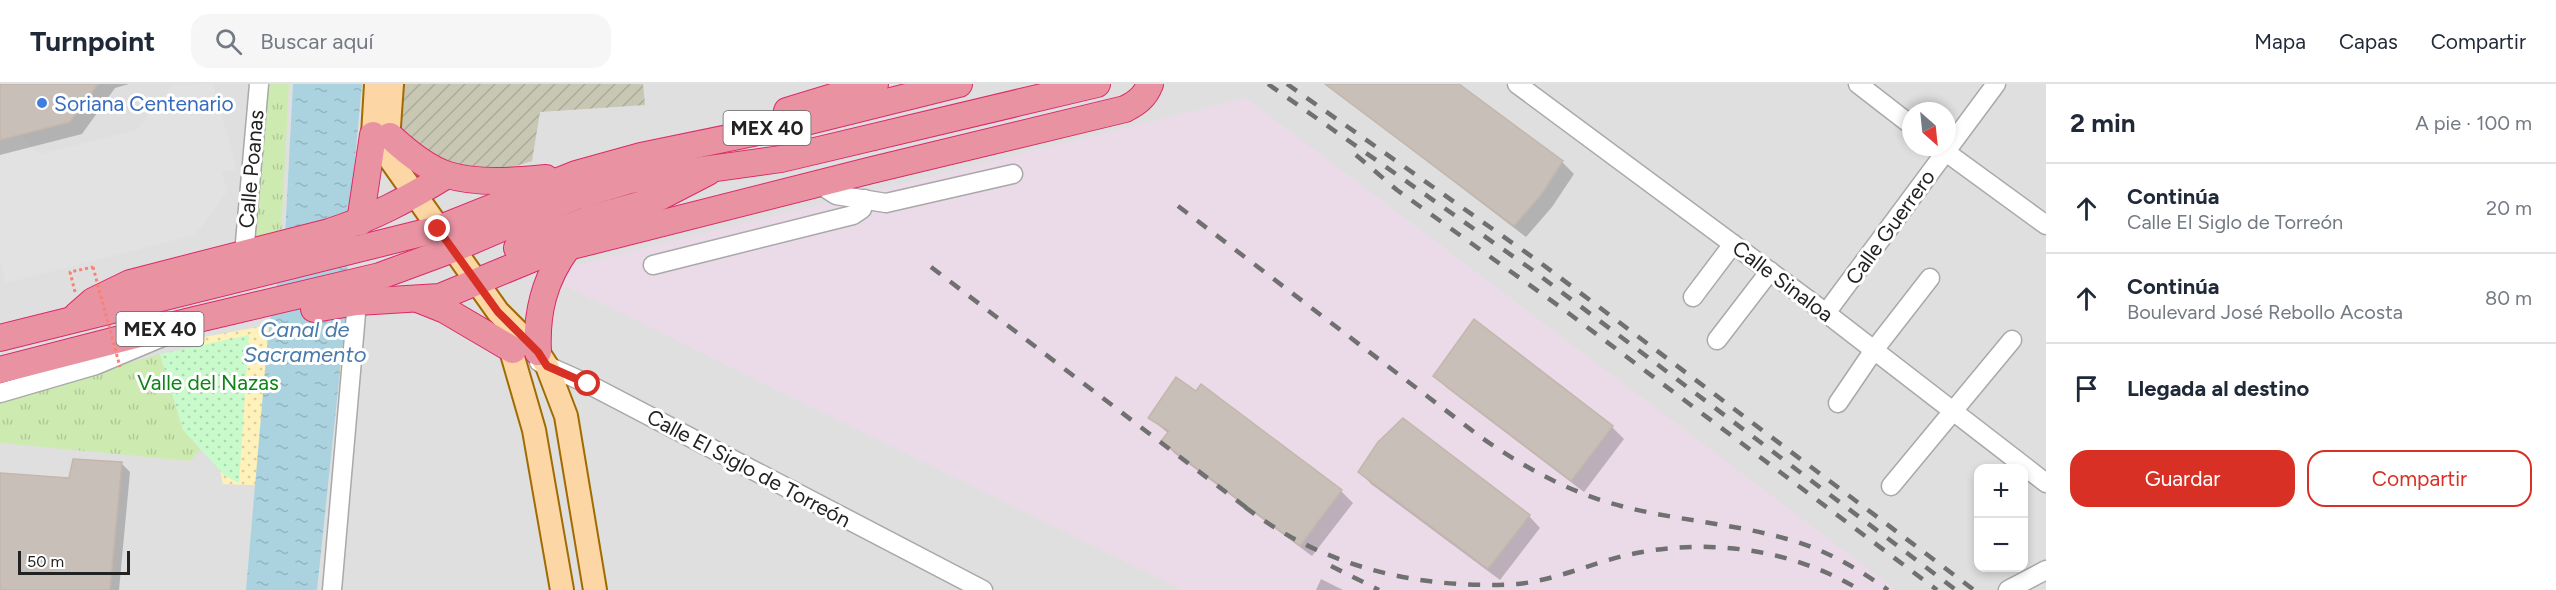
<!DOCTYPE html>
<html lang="es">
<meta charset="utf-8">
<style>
body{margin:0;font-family:Figtree,sans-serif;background:#f6f6f7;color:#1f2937}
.controls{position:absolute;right:18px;bottom:18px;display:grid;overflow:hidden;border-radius:12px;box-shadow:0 3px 9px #0003}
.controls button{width:54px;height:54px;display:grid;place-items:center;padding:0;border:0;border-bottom:2px solid #e0e1e3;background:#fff;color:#1f2937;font:30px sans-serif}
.compass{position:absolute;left:1902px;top:18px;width:54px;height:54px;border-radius:50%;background:#fff;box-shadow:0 3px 9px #0003;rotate:153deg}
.scale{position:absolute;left:18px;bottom:15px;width:112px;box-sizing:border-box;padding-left:6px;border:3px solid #222;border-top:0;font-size:16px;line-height:21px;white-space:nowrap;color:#222;-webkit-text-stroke:4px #fff;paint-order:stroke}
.stop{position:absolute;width:18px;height:18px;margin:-14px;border:4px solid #d93025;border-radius:50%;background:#fff}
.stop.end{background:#d93025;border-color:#fff;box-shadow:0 2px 6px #0008}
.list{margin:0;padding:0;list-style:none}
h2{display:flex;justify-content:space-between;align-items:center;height:78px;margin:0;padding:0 24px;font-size:26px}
h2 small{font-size:20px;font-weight:400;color:#747a83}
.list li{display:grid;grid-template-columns:39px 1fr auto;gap:18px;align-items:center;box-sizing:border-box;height:90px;padding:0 24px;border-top:2px solid #e0e1e3}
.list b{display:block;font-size:22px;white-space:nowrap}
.list p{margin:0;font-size:20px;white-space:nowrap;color:#747a83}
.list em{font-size:20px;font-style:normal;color:#747a83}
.actions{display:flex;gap:12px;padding:18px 24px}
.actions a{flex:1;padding:14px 0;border:2px solid #d93025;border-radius:18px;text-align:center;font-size:21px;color:#d93025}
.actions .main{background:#d93025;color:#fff}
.icon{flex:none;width:33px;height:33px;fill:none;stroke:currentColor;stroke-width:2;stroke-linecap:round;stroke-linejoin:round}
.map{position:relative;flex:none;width:2046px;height:506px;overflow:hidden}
header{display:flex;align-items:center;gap:36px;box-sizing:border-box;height:84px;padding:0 30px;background:#fff;border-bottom:2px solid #e0e1e3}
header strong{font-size:28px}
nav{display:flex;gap:33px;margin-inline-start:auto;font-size:21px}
.search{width:420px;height:54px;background:#f6f6f7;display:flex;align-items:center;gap:15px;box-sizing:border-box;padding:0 21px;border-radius:18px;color:#747a83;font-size:22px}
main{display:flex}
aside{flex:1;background:#fff}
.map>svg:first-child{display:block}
.residential{fill:#e0dfdf;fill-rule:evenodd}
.railway{fill:#ebdbe8}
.construction{fill:url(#construction-furrows)}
.grass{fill:url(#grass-tufts)}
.sand{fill:url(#sand-dots)}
.park{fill:url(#park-dots)}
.parking{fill:#e2e2e2}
.water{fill:url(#water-ripples)}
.shadow{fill:#0003}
.building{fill:#c7bfb8;stroke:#c4b6ab;stroke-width:1.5}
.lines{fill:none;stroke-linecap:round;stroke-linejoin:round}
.minor-casing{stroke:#a9a9a9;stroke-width:21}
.major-casing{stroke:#a06b00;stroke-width:26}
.highway-casing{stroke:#dc2a67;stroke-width:28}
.path{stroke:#fa8072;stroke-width:3;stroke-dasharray:3 3;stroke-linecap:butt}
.minor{stroke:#fff;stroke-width:18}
.major{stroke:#fcd6a4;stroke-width:22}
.highway{stroke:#e892a2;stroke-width:26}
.rail{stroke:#707070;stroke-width:4.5;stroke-dasharray:12 12;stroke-linecap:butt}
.path-bridge{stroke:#fa8072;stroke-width:3;stroke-dasharray:3 3;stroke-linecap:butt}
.route{stroke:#d93025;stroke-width:8}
.shop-dot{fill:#3f7fe0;stroke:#fff;stroke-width:2}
.labels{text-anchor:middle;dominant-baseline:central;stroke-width:6;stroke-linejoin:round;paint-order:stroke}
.shield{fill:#fff;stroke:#646464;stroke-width:1.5}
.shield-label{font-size:20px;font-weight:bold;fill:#222}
.shop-label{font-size:21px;fill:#366cbe;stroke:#fff;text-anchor:start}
.street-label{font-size:21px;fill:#222;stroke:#fff}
.park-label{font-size:21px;fill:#0c8416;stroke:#fff}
.water-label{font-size:22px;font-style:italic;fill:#4a7aab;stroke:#fff}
</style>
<header>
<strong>Turnpoint</strong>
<div class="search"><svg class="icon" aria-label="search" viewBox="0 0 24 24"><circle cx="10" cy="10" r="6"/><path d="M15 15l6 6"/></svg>Buscar aquí</div>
<nav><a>Mapa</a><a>Capas</a><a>Compartir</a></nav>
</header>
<main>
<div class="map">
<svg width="2046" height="506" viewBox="0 0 2046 506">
<defs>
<pattern id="construction-furrows" width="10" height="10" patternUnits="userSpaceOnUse" patternTransform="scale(1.5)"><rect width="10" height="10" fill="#c7c7b4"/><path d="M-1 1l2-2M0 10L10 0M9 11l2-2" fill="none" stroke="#abab9a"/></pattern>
<pattern id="grass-tufts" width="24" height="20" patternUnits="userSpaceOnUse" patternTransform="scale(1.5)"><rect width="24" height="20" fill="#cdebb0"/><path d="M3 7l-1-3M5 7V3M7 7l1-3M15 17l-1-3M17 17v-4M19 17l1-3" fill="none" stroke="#b0c997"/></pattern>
<pattern id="sand-dots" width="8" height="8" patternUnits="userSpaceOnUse" patternTransform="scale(1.5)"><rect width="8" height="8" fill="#fff1ba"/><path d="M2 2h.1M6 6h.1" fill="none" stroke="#dacea0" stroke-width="1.8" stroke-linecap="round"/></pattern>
<pattern id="park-dots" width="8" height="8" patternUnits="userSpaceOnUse" patternTransform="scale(1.5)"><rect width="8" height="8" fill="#c8facc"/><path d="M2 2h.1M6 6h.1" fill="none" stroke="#acd6af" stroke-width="1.8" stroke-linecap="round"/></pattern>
<pattern id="water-ripples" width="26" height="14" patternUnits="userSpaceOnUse" patternTransform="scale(1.5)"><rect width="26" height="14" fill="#aad3df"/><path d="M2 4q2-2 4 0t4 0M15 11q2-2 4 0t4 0" fill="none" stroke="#92b5bf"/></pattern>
</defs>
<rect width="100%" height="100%" fill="#f2efe9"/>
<path class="residential" d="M0 0H2046V506H0ZM1911 27H1947V63H1911ZM1978 384H2024V484H1978Z"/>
<path class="railway" d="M1246 14 1896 506H1183L560 199 571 183Z"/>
<path class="construction" d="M401 0H643L645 21 540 28 532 77 492 90 442 86 399 58Z"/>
<g class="grass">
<path d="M265 0H289L281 155 254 160Z"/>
<path d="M160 270 183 346 201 365 190 377 0 359V316Z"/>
</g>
<path class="sand" d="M351 226 345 283 274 402 223 400 193 255Z"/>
<path class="park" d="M249 251 239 399 224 391 183 346 160 270Z"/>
<path class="parking" d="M213 0 237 85 222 88 227 108 195 151 6 199 0 178V56L20 51 40 70 136 46 173 1Z"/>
<path class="water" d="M293 0H362L350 130 345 239 317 506H246L268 251 285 152Z"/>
<g class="shadow">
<path d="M0 0H129L115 4 82 50 0 71Z"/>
<path d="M1326 0H1457L1562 78 1574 90 1552 123 1526 153Z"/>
<path d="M1474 237 1612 343 1624 355 1584 408 1447 304 1435 292Z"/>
<path d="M1150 334 1341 407 1353 419 1312 472 1174 369 1163 357 1169 350Z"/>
<path d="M121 379 130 388 119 506H0V390L70 396Z"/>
<path d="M1360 388 1529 432 1540 444 1500 496 1371 400Z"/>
<path d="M1321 495 1343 506H1316Z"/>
</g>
<g class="building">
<path d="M0 0H98L70 38 0 56Z"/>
<path d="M1325 0H1459L1563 77 1541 111 1514 142Z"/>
<path d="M1474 235 1613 342 1571 397 1433 292Z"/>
<path d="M1176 293 1196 307 1201 300 1342 406 1300 462 1161 357 1169 347 1148 334Z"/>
<path d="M1403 334 1530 431 1488 485 1358 388 1378 358Z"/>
<path d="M73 375 122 378 110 506H0V389L69 394Z"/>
</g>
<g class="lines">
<g class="minor-casing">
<g id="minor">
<path d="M1517 0 1826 229 2046 399"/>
<path d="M1858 0 1911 41"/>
<path d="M1939 63 2046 141"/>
<path d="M812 99 819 100 836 111 886 119 1013 90"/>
<path d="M244 170 259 0"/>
<path d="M653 181 853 131 862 125 865 115"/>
<path d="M1693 213 1733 160"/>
<path d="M1826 229 1996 0"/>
<path d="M1717 256 1770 187"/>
<path d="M539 278 588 300 983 506"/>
<path d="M0 309 96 281 165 252"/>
<path d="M1838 319 1874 266 1930 194"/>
<path d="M1891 402 2012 256"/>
<path d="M332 506 357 218"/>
<path d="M2008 506 2046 486"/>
</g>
</g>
<g class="major-casing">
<g id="major">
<path d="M376 0 373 51 498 228 538 268 547 282 566 332 595 506"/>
<path d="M387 71 392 0"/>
<path d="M506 249 534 346 562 506"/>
</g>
</g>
<g class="highway-casing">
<g id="highway">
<path d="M787 27 875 0"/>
<path d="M390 52C406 67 426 84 448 91 477 100 515 97 546 94"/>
<path d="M360 138 373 51"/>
<path d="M517 164 589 135 650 118 708 88"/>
<path d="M420 216 445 226 513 266"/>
<path d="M314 225 357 218 440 213 534 174 568 163 872 86 1125 25C1137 19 1145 13 1150 0"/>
<path d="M77 231 93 217 130 199 329 148C373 134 408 115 447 91"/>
<path d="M0 254 438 145 576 90 641 72 806 38 959 0"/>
<path d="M538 268C536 229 544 195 568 163"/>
<path d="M0 286 190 237 380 192 453 165 574 113 630 96 781 75 1097 0"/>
</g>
</g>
<path class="path" d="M75 208 70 188 93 183"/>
<use href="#minor" class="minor"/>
<use href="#major" class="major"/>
<use href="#highway" class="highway"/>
<g class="rail">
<path d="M1268 0 1531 185 1956 506"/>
<path d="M1287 0 1538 177 1974 506"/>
<path d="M1356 71 1397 106 1563 225 1937 506"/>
<path d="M1178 122 1478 351C1517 379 1561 404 1607 418 1666 436 1728 438 1787 455 1824 465 1857 484 1888 506"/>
<path d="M931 183 1252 428"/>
<path d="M1245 423C1323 483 1420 506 1518 500 1554 496 1588 481 1623 472 1702 453 1789 463 1860 506"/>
<path d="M1331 482 1379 506"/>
</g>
<path class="path-bridge" d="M93 183 120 283"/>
</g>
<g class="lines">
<path class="route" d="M438 145 498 228 538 268 547 282 588 300"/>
</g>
<circle class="shop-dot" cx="42" cy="19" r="6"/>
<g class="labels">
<g class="shield">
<rect x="723.5" y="27" width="87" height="34" rx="4.5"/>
<rect x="116.5" y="228" width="87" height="34" rx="4.5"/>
</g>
<g class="shield-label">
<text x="767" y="44">MEX 40</text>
<text x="160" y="245">MEX 40</text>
</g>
<g class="shop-label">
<text x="54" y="19">Soriana Centenario</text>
</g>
<g class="street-label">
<text transform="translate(251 85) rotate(-85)">Calle Poanas</text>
<text transform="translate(1890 143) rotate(-54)">Calle Guerrero</text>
<text transform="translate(1783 197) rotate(37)">Calle Sinaloa</text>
<text transform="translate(749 384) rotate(28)">Calle El Siglo de Torreón</text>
</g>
<g class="park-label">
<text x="208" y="298">Valle del Nazas</text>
</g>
<g class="water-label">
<text x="305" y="245">Canal de<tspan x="305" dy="25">Sacramento</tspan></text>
</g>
</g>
</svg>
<div class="controls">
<button>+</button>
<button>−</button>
</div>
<svg class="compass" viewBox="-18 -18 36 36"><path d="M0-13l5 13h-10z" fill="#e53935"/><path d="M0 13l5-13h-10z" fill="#747a83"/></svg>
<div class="scale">50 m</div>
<div class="stop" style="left:588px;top:300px"></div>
<div class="stop end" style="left:438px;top:145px"></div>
</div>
<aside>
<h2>2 min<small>A pie · 100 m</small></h2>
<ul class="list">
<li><svg class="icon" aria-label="ahead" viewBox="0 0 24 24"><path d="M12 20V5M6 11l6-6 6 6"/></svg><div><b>Continúa</b><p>Calle El Siglo de Torreón</p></div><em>20 m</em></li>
<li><svg class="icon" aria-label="ahead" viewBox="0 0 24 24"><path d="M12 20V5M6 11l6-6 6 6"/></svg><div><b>Continúa</b><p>Boulevard José Rebollo Acosta</p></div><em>80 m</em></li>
<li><svg class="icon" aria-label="arrive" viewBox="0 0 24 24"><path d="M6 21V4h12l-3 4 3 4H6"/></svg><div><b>Llegada al destino</b></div></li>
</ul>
<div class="actions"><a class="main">Guardar</a><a>Compartir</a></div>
</aside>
</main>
